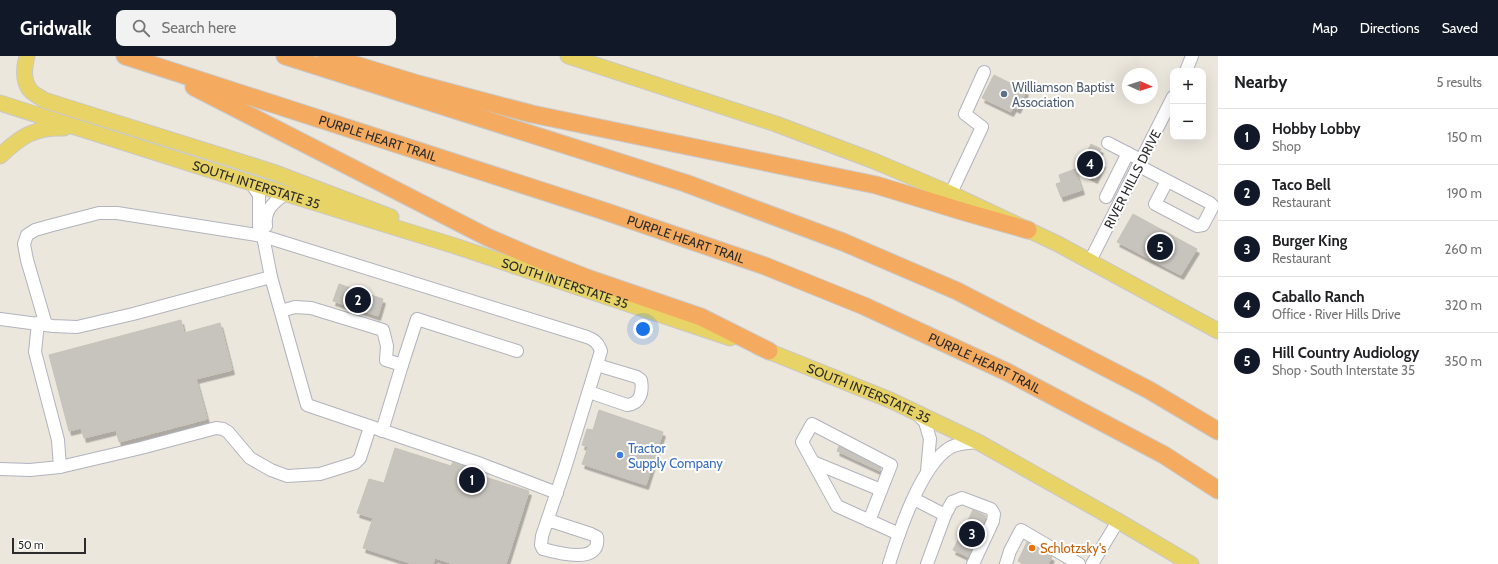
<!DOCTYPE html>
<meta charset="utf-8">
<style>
body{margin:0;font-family:Cabin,sans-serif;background:#f2f2f2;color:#202124}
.controls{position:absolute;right:12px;top:12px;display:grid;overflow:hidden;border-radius:8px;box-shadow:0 4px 16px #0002}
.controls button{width:36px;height:36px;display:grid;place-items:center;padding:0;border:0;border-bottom:1px solid #e0e0e0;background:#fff;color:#202124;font:20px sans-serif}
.compass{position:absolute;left:1122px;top:12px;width:36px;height:36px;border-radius:50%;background:#fff;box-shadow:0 4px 16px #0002;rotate:93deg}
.scale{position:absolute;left:12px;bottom:10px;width:74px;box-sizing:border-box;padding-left:4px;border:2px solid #2b2b2b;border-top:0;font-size:11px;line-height:14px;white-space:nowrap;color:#2b2b2b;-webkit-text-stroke:3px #fff;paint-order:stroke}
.you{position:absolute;left:643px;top:273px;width:14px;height:14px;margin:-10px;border:3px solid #fff;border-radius:50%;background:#1a73e8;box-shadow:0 0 0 6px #1a73e833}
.badge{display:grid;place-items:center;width:26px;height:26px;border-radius:50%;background:#111827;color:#fff;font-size:13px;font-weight:700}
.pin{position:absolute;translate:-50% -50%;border:2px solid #fff;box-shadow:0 1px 4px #0006}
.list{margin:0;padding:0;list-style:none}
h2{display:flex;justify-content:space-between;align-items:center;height:52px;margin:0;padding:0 16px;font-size:17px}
h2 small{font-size:13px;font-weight:400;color:#757577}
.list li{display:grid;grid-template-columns:26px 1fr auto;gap:12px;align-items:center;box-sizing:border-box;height:56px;padding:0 16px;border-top:1px solid #e0e0e0}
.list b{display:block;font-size:15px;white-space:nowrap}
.list p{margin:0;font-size:13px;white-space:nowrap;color:#757577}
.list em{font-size:13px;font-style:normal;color:#757577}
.icon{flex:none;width:22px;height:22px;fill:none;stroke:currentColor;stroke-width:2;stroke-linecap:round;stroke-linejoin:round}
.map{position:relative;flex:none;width:1218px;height:508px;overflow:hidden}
header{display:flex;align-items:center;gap:24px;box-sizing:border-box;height:56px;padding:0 20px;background:#111827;color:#fff}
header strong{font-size:19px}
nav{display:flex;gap:22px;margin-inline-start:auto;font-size:14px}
.search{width:280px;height:36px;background:#f2f2f2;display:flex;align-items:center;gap:10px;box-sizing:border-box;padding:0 14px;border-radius:8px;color:#757577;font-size:15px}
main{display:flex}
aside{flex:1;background:#fff}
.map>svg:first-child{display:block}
.building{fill:#c7c3bd;stroke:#c7c3b7;filter:url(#shadow)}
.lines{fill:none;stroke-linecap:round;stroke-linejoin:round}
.minor-casing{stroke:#b1b3bd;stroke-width:14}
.major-casing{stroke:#c8c8c8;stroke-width:17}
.highway-casing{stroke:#c8c8c8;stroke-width:19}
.minor{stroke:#fff;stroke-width:12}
.major{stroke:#e8d466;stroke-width:15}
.highway{stroke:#f5ab5f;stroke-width:17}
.service-dot{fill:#5c6f8a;stroke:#fff;stroke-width:1.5}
.shop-dot{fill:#3f7fe0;stroke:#fff;stroke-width:1.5}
.food-dot{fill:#e8710a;stroke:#fff;stroke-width:1.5}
.labels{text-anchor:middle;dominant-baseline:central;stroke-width:4;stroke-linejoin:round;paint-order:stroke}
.service-label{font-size:13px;fill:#4e5e75;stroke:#fff;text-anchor:start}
.street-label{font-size:13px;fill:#2b2b2b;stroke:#fff}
.shop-label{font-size:13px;fill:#366cbe;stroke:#fff;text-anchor:start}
.food-label{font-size:13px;fill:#c56008;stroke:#fff;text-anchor:start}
</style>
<header>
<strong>Gridwalk</strong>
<div class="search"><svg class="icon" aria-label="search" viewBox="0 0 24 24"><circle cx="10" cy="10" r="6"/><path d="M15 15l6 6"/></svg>Search here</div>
<nav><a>Map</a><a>Directions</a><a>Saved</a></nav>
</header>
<main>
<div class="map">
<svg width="1218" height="508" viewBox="0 0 1218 508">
<defs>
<filter id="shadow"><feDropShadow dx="2.5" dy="4.5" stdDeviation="0" flood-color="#0004"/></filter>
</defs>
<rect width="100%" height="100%" fill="#ece7dd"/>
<g class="building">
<path d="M994 19 1026 35 1018 53 1014 51 1011 56 982 42Z"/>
<path d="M1091 88 1101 93 1096 103 1103 107 1095 123 1078 114Z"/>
<path d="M1075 113 1082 134 1061 141 1056 128 1061 126 1059 119Z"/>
<path d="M1133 158 1197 193 1181 219 1117 186Z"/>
<path d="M339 228 383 243 378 260 333 245Z"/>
<path d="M181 264 184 277 220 267 232 314 196 323 207 363 119 386 116 374 84 382 81 372 69 375 49 299Z"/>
<path d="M599 354 663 376 646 429 582 408 588 391 582 389 587 373 593 374Z"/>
<path d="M839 390 881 412 880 415 837 395Z"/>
<path d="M395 392 451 410 453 406 483 417 482 420 529 435 506 508H454L435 502 433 508H413L363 492 373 462 357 457 369 423 384 427Z"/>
<path d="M973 454 986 460 968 501 953 494Z"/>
<path d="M1027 486 1052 501 1048 508H1024L1018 505Z"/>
</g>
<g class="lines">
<g class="minor-casing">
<g id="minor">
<path d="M1186 15 1192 0"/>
<path d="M1108 87 1135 101"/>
<path d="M1139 110 1210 147 1213 150 1203 169 1197 170 1155 148 1167 125"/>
<path d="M251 127 259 139V170L263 180 271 221 307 349 481 408 557 437"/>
<path d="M951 137 982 71 965 58 984 16"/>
<path d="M1106 141 1128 97"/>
<path d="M266 170C264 154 273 147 285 138"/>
<path d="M1090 205 1173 41"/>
<path d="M281 255 295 251 311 252 383 274 387 290 386 304 402 309 417 263 517 295"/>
<path d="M0 263 53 270 77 271 133 258 271 221"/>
<path d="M46 269 27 204 24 188 27 179 35 174 49 170 99 157H117L263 180 587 281C595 284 598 287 601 295L565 412 542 480 541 489 543 493C561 498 601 508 597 481L591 478 548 464"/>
<path d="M589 336 627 349C641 348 643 335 641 324L637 321 597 309"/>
<path d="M916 357 925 366 930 383 927 415"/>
<path d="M382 375 402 309"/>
<path d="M813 406 881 434"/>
<path d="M60 411 141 392 216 372 223 373 228 376 250 402 271 414 287 420 320 418 355 407 360 402 370 371"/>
<path d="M0 413 30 414 60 411 58 384 35 296 38 267"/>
<path d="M914 443 945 459 927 508"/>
<path d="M945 459 952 446 962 442 991 453 994 458 993 465 973 508"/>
<path d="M869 465 891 409 812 368 802 386 837 450 899 478"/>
<path d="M889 508C899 476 921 408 951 391 959 387 968 387 978 386"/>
<path d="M1006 508 1010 495 1021 474 1079 508"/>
<path d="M1092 508 1118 465"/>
</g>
</g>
<g class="major-casing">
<g id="major">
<path d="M27 0C24 11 22 24 30 34 33 38 40 41 44 44L273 116 391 161"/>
<path d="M568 0 776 68 874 105 954 139 1058 188 1218 275"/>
<path id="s1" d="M0 47 251 127 455 190 730 282"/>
<path d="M0 100C21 80 35 71 64 72"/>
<path id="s2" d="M758 291 890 344 978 386 1118 465 1191 508"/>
</g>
</g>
<g class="highway-casing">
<g id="highway">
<path id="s3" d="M125 0 604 155 765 210 864 250 1007 316 1164 399 1218 434"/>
<path d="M285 0 685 127 843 186 957 235 1149 334 1218 375"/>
<path d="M326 0 418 28 532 58 876 129 968 157 1028 174"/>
<path d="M194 31 487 181 531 200 587 222 701 261 769 295"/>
</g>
</g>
<use href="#minor" class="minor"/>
<use href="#major" class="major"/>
<use href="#highway" class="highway"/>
</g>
<circle class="service-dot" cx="1004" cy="38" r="4"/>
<circle class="shop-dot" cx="620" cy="399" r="4"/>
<circle class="food-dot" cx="1032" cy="492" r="4"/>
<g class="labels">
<g class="service-label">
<text x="1012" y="31">Williamson Baptist<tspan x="1012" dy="15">Association</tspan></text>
</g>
<g class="street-label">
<text stroke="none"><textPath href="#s3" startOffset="266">PURPLE HEART TRAIL</textPath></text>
<text transform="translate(1132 123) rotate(-63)">RIVER HILLS DRIVE</text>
<text stroke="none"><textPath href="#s1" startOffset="269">SOUTH INTERSTATE 35</textPath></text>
<text stroke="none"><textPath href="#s3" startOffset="590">PURPLE HEART TRAIL</textPath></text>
<text stroke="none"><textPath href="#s1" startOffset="593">SOUTH INTERSTATE 35</textPath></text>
<text stroke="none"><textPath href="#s3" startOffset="914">PURPLE HEART TRAIL</textPath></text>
<text stroke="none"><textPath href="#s2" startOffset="120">SOUTH INTERSTATE 35</textPath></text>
</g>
<g class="shop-label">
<text x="628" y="392">Tractor<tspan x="628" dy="15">Supply Company</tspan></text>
</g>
<g class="food-label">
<text x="1040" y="492">Schlotzsky's</text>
</g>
</g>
</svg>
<div class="controls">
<button>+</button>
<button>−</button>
</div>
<svg class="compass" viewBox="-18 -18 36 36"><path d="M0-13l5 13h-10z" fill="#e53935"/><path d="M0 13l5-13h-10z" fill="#757577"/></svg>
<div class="scale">50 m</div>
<div class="you"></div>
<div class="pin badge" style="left:472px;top:424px">1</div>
<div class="pin badge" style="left:358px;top:244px">2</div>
<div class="pin badge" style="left:972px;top:478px">3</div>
<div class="pin badge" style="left:1090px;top:108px">4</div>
<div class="pin badge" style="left:1160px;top:191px">5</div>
</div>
<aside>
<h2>Nearby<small>5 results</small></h2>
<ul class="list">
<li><span class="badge">1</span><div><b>Hobby Lobby</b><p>Shop</p></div><em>150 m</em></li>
<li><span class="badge">2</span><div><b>Taco Bell</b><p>Restaurant</p></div><em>190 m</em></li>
<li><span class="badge">3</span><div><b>Burger King</b><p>Restaurant</p></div><em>260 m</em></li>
<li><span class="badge">4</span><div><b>Caballo Ranch</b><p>Office · River Hills Drive</p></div><em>320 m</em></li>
<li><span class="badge">5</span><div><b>Hill Country Audiology</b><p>Shop · South Interstate 35</p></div><em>350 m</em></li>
</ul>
</aside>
</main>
